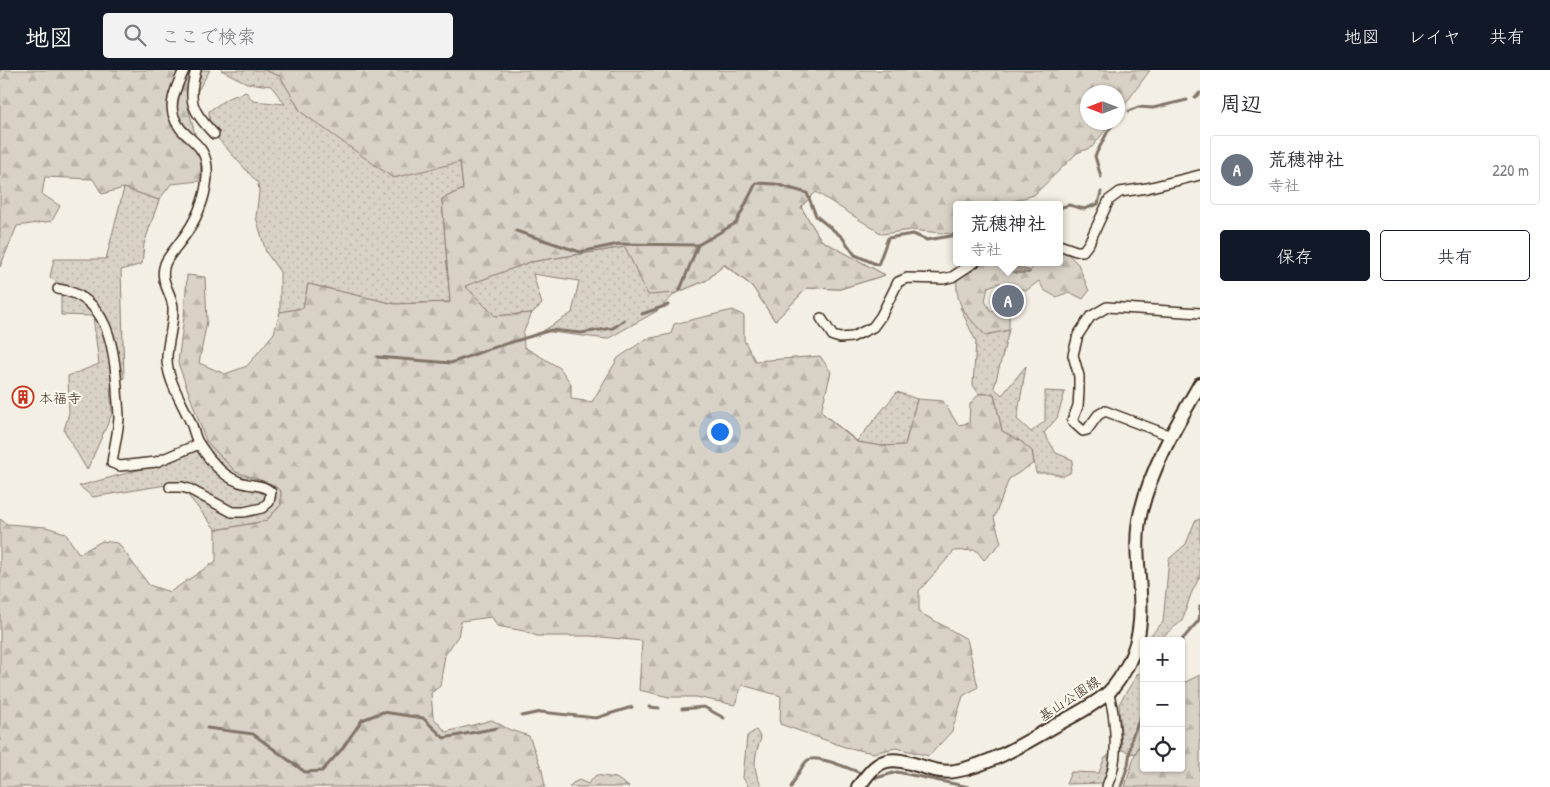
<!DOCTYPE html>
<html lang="ja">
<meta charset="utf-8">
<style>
body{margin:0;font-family:"Patrick Hand","Klee One",sans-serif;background:#f2f2f3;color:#2b2b33}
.controls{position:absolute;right:15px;bottom:15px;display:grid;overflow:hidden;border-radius:5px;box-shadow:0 1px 4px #0004}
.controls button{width:45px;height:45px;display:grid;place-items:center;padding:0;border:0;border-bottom:1px solid #e1e1e2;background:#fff;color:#2b2b33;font:25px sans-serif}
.compass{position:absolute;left:1080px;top:15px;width:45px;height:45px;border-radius:50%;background:#fff;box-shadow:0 1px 4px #0004;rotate:270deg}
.you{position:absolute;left:719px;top:361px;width:18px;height:18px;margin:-12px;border:4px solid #fff;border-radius:50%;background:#1a73e8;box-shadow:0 0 0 8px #1a73e833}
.badge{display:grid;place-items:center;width:32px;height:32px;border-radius:50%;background:#111827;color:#fff;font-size:16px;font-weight:700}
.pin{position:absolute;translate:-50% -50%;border:2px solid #fff;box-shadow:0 1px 5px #0006}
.popup{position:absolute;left:953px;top:131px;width:110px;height:65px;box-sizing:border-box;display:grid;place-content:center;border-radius:5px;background:#fff;filter:drop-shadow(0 1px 4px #0005);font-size:16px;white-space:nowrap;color:#7c7c81}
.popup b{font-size:19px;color:#2b2b33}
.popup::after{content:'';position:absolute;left:50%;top:100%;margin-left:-10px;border:10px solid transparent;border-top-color:#fff}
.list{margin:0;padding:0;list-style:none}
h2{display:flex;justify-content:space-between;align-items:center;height:65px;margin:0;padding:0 20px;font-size:21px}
h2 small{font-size:16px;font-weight:400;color:#7c7c81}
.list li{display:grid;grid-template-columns:32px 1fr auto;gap:15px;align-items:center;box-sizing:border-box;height:70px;margin:0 10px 10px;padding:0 10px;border:1px solid #e1e1e2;border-radius:5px}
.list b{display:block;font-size:19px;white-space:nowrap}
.list p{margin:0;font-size:16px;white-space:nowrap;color:#7c7c81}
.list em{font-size:16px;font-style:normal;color:#7c7c81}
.actions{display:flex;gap:10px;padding:15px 20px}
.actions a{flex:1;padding:11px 0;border:1px solid #111827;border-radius:5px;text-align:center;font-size:18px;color:#111827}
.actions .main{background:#111827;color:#fff}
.icon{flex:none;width:28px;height:28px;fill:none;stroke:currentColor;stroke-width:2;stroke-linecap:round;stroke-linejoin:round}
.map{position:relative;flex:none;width:1200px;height:717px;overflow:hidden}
header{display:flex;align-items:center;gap:30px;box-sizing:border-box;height:70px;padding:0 25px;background:#111827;color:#fff}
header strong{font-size:24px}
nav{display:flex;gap:28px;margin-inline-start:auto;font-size:18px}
.search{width:350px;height:45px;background:#f2f2f3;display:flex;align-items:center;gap:12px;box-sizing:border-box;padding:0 18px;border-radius:5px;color:#7c7c81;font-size:19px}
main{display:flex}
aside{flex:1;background:#fff}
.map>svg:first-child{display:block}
.grass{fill:url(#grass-dots);stroke:#8a7e72}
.forest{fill:url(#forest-firs);stroke:#8a7e72}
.water{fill:url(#water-rules);stroke:#817468}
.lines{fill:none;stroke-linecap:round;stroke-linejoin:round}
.stream{stroke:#817468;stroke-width:3}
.street-casing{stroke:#3b2a1e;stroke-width:12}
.secondary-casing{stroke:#3b2a1e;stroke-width:16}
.street{stroke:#fbf7ec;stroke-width:9}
.secondary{stroke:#fbf7ec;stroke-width:12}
.labels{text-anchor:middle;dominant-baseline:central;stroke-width:4;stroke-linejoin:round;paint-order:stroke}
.poi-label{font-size:14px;fill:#3b2a1e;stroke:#fbf7ec;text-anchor:start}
.street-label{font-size:14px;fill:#3b2a1e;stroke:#fbf7ec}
</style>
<header>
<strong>地図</strong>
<div class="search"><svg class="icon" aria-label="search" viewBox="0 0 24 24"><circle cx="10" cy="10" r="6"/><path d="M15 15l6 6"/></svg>ここで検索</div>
<nav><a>地図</a><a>レイヤ</a><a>共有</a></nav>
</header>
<main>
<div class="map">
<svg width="1200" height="717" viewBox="0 0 1200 717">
<defs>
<pattern id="grass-dots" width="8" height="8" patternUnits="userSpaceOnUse" patternTransform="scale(1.25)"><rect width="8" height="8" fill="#d8d1c6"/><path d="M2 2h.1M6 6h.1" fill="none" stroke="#bab4aa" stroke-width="1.8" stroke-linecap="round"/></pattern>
<pattern id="forest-firs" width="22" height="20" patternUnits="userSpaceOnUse" patternTransform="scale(1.25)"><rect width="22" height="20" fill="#d8d1c6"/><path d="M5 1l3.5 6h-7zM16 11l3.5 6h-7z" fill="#bab4aa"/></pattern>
<pattern id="water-rules" width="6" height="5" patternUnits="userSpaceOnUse" patternTransform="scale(1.25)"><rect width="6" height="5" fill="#afa69a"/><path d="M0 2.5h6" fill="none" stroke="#90877d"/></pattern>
</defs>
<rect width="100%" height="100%" fill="#f3efe4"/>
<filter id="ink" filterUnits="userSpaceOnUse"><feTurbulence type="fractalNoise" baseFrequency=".02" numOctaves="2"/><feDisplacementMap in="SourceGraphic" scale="10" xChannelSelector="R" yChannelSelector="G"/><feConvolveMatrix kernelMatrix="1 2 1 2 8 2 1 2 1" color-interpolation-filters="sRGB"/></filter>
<g filter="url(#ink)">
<g class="grass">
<path d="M221 0H264L280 6 301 42 460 92 463 119 442 129 450 232 395 234 308 214 303 238 280 242V202L266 182 256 147 259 122 258 113 210 60 209 41 228 28 246 22 253 31 285 34 271 16 247 13Z"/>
<path d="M124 118 159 130 144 174 142 194 121 200 124 308 110 318 112 344 87 400 64 360 69 343 68 306 99 294 93 246 61 245V215L50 207 54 189H106Z"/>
<path d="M816 122 801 137 821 170 885 205 840 219 807 218 775 251 752 216 724 195 707 210 676 223 657 241 607 269 543 261 572 243 579 211 533 204 542 234 532 243 495 246 464 216 530 192 625 177Z"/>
<path d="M960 237 985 265 1009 260 994 318 1002 325 1026 296 1017 349 1031 362 1045 351V321L1065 322 1057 348 1044 363 1056 383 1073 390 1070 403 1063 406 1050 403H1036L1032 381 1020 371 1002 361 994 324H979L973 315 976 272Z"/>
<path d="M897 322 917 329 905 375 882 376 857 372 821 342 857 371Z"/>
<path d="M206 371 236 402 272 414 281 421V435L266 451 216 460 178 413 93 427 79 416 160 394Z"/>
<path d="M1200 449V506L1191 524 1182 551 1157 571H1147V569L1163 552 1169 489 1186 474 1195 451Z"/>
<path d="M1138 603 1144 607V667L1135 684 1122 680 1119 634Z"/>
<path d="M756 660 761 668C754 687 752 699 762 717H749L743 708 747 666Z"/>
<path d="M1110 684 1104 713 1066 714 1071 702 1099 703 1104 689Z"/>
</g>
<g class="forest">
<path d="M0 0H175L180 12 193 0H210L188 37 201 88 200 111 171 114 159 130 124 118 102 124 93 109 45 107 42 124 60 136 52 151 17 156 0 197Z"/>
<path d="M264 0H1150L1118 44V22H1088V52L1111 53 1092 77 1077 83 1034 125 999 135H957V162L951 164 911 160 882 164 816 122 801 137 821 170 885 205 840 219 807 218 775 251 752 216 724 194 707 210 676 223 648 225 625 177 530 192 465 216 495 246 532 243 523 263 524 277 560 298 571 314V329L592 332 618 288 646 269 671 264 674 254 733 240 744 246V270L755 291 820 286 831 302 821 342 857 372 882 376 905 375 917 329 943 331 958 355 969 353 970 334 979 324H994L1002 361 1020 371 1032 381 1034 393 1009 409 994 448 1001 473 984 490 976 480 954 481 919 521V542L967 569 978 617 963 626 952 661 929 686 896 678 873 683 845 677 780 654 781 626 742 615 735 635 696 627H669L639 620 642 571 591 566H537L524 561 497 556 492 547 461 551 458 566 445 585 440 616 431 623 433 647 446 662 492 650 510 660 529 666 542 700 545 717H0V449L7 454 46 457 65 463 79 484 102 471 118 473 149 515 170 522 216 491V460L266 451 281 435V421L272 414 236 402 206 371 178 293 184 247 187 205 205 207 207 251 199 293 225 304 247 296 274 263 280 242 303 238 308 214 395 234 450 232 442 129 463 119 460 92 393 108 301 42 280 6Z"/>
<path d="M1063 179 1078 194 1089 221 1083 229 1069 222 1056 227 1044 220 1039 211 1027 220 1008 217 999 213 988 217 985 231 991 241 1005 239 1009 246V260L985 265C967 245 955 237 957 209L980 192H1007L1016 203H1030V201L1036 192H1047L1050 195 1059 192V182Z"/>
<path d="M1200 605V717H1125L1135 684 1144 667V698H1181V614Z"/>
<path d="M596 705 616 708 629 717H569L573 713 579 710 588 714Z"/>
</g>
<path class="water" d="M1007 192H1021L1019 195 1020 198 1029 200 1030 203H1016L1010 201Z"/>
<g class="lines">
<g class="stream">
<path d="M1195 27 1200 23"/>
<path d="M1129 41 1138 37 1153 38 1187 30"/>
<path d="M1118 49 1120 46"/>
<path d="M1101 107 1095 86 1108 61 1115 52"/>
<path d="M1059 138 1069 135 1084 139 1098 134 1101 122"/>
<path d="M516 161 580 182 619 174 698 175 736 153 756 113 775 114 807 123 816 146 842 167 855 185 878 195 888 168 913 164 927 170 957 165"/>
<path d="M680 220 698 175"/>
<path d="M642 244 668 235"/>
<path d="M377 287 451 293 486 280 551 260 581 263 613 258 624 250"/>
<path d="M1181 571 1199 550 1200 536"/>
<path d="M649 637 659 638"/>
<path d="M682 639 704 637 724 648"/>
<path d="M522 646 541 642 596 648 632 637"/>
<path d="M207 658 253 664 305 702 322 701 342 679 362 650 383 642 423 648 444 668 497 658"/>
<path d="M876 708 897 702 969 717"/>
<path d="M791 717C796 709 801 695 808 690 817 684 850 699 861 703"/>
<path d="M1121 717 1128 695 1132 667 1144 639"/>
</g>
<g class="street-casing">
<g id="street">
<path d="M196 0C187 31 192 41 214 64"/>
<path d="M1059 175 1076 181H1083L1089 173 1109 130 1120 122 1147 118 1200 105"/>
<path d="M58 219C107 226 114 275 117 317 117 327 119 338 119 348 118 363 114 378 112 393L120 396 156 392 199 374"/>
<path d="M821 248 833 266 840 268 852 267 873 257 881 246 898 212 907 208 943 209 952 207 975 192"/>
<path d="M1171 366 1105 341 1098 345 1087 360 1083 361 1072 351 1078 336 1079 321V306L1073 285 1078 265 1090 247 1107 237 1200 243"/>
<path d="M170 417H182L189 419 232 442H244L262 438 269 432 271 422C264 415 256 416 247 414 236 412 226 406 218 398 211 391 204 382 199 374 195 368 194 360 191 353 182 332 166 309 167 286 168 270 174 253 173 237 171 221 159 211 165 194 168 186 175 179 180 172 195 153 205 132 207 107 210 70 182 71 174 47 168 32 178 14 184 0"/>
<path d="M1107 717C1108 712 1111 707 1112 702 1118 682 1115 641 1108 622"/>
</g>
</g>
<g class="secondary-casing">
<path id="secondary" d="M858 717C864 710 870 700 878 695 899 680 929 706 955 701 990 695 1027 672 1058 654 1075 645 1094 635 1109 622 1117 614 1123 604 1128 594 1155 543 1128 492 1141 441 1152 396 1177 354 1200 314"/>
</g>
<use href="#street" class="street"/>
<use href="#secondary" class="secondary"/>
</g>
</g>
<defs>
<g id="building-ring" transform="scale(1.125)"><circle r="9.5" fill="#fbf7ec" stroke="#c8321e" stroke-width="1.5"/><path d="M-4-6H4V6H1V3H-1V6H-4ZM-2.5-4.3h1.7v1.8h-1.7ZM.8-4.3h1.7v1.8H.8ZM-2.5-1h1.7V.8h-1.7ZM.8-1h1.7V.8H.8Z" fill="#c8321e"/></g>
</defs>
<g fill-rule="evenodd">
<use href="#building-ring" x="23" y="327"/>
</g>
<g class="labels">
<g class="poi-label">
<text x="39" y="327">本福寺</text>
</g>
<g class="street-label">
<text transform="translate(1069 628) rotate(-33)">基山公園線</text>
</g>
</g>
</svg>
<div class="controls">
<button>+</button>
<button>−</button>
<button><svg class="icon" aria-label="locate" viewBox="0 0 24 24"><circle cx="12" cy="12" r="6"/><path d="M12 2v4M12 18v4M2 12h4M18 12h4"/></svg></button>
</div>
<svg class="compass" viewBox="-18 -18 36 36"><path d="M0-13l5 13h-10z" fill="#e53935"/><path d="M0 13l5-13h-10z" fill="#7c7c81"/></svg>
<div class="you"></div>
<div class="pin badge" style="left:1008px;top:231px;background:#6b7280">A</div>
<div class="popup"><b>荒穂神社</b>寺社</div>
</div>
<aside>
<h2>周辺<small></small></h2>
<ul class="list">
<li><span class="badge" style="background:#6b7280">A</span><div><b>荒穂神社</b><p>寺社</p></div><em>220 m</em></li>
</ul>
<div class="actions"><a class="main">保存</a><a>共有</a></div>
</aside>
</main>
